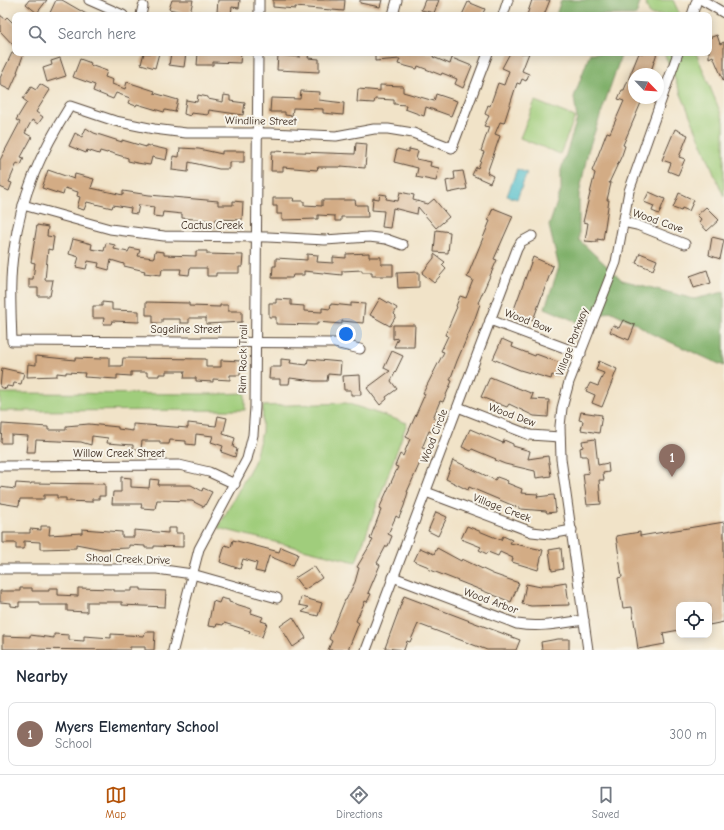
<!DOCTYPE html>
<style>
body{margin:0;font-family:"Comic Neue",sans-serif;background:#f6f6f7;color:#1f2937}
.controls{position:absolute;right:12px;bottom:12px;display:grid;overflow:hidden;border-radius:8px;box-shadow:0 2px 10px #0003}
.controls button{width:36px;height:36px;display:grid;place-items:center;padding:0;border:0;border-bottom:1px solid #e0e1e3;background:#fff;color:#1f2937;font:20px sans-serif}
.compass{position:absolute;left:628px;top:68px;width:36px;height:36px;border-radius:50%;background:#fff;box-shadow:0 2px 10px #0003;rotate:115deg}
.you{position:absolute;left:346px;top:334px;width:14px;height:14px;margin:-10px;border:3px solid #fff;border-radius:50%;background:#1a73e8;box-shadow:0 0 0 6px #1a73e833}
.badge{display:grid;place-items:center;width:26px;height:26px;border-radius:50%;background:#b45309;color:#fff;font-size:13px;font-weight:700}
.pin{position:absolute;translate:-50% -33px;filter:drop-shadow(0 1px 2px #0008)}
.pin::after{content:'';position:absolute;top:21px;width:14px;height:12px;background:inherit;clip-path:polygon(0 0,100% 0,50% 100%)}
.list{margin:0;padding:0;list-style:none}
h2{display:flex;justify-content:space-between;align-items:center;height:52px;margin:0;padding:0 16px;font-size:17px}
h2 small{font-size:13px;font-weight:400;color:#747a83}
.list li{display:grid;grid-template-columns:26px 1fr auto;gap:12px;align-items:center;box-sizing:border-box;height:64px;margin:0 8px 8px;padding:0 8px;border:1px solid #e0e1e3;border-radius:8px}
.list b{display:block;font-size:15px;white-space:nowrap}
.list p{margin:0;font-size:13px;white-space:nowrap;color:#747a83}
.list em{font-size:13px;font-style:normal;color:#747a83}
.icon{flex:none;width:22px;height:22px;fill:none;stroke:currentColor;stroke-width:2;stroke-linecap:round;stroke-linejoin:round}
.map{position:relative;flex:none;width:724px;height:650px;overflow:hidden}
.search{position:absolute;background:#fff;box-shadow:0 2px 10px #0003;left:12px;right:12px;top:12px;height:44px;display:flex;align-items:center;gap:10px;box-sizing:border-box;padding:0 14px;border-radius:8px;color:#747a83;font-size:15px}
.sheet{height:124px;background:#fff}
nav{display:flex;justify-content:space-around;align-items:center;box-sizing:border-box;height:56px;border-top:1px solid #e0e1e3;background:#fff;font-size:11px;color:#747a83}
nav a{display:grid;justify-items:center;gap:2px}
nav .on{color:#b45309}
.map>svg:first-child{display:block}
.green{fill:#a0cd7b;stroke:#6e7c4c}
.forest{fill:#80b06b;stroke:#5e6d44}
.water{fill:#53bfcc;stroke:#477475}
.building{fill:#d3ac85}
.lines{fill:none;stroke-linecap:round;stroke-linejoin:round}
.minor-casing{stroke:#564638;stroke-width:11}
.minor{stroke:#fff;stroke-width:9}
.labels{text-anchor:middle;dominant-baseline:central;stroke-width:4;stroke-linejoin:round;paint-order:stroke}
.street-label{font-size:11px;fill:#3b2a1e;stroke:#f7f3e8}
</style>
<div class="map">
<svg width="724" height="650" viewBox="0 0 724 650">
<rect width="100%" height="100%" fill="#f7f3e8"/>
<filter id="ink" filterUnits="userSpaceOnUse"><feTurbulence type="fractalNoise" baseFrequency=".025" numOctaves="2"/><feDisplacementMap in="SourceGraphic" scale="8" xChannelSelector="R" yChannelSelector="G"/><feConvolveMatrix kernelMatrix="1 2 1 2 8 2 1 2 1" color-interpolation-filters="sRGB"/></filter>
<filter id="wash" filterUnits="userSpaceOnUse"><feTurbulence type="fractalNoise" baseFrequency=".012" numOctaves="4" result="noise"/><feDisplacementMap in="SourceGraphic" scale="16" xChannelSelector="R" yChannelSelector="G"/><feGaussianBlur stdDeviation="0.9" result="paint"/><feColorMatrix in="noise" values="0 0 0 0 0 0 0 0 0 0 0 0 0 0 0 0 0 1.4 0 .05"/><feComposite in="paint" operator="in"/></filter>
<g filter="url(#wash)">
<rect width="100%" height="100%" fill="#f1e3c8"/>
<g class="green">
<path d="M644 0H673L680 15H650Z"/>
<path d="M664 53H696L724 121V197Z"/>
<path d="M535 101 575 117 560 154 520 138Z"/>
<path d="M0 393 218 394 245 393V410L0 411Z"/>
<path d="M346 403 407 423 356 562 218 528 254 462 262 432 263 406Z"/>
</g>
<g class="forest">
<path d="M561 0H641L636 15H556Z"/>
<path d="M590 53H622L588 151 579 195V240L622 280 694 299 724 292V366L650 333 637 324 610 311 582 324 545 308 559 267 549 226 561 190V170L577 119 574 97Z"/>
</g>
<path class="water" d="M517 169 527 173 517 199 507 196Z"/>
<g id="blocks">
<g class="building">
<path d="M29 0H47L37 13 26 4Z"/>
<path d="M56 0H62L88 15H49Z"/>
<path d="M172 0H193L190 14 169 9Z"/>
<path d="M218 0H240L239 8 232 7 231 14 217 12Z"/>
<path d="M273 0H345L344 11 295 7V9L273 7Z"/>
<path d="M360 0H382L380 7 360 3Z"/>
<path d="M425 0H439L434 13 421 10Z"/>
<path d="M532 0H550L544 15H527Z"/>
<path d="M468 2 485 9 482 15H462Z"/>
<path d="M0 15 5 19 7 17 15 25V47L0 31Z"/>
<path d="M717 35 720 44 724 42V82L713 56 709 58V38Z"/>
<path d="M12 53H24L17 72H18L10 90 0 85V78Z"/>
<path d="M144 53H159L155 68 141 64Z"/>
<path d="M171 53H186L184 67 169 65Z"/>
<path d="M198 53H241L240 63 213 62V65H197Z"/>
<path d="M300 53H309L308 58 319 59V72L277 70 278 55 300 57Z"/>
<path d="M375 53H434L433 57 450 64 452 58 472 66 463 88 455 84 457 79 442 73 441 75 418 66 417 69 398 64 400 59 375 61Z"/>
<path d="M510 53H529L522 71 529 74 526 81 522 79 520 84 517 83 504 123 500 122 495 134 500 136 487 173 493 176 490 183 472 175 476 167 478 168 484 152 481 151 489 127 484 126 489 116 485 114 488 105 490 106 498 83 504 85 509 71 502 68Z"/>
<path d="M639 53H657L650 74H634V98H643L623 145 625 146 622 155 609 183H611L607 200H609L603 240 597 239V242L585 241 588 223 583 222 595 173 592 171 607 132 610 133 624 101 618 99 622 90H624Z"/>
<path d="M60 58 66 76 47 82 43 68 52 65 51 61Z"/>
<path d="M80 59 91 63 90 65 107 71 105 77 113 80 112 84 125 89 127 82 155 91 154 93 178 100 175 112 165 110 164 112 137 104 136 106 128 103 130 98 116 93 113 99 93 91 95 85 73 77Z"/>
<path d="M40 84 50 90 36 112 43 117 38 124 32 120 25 133 32 137 21 157 24 158 21 165 17 163 9 182 12 183 9 191 0 187V160L20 122 16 120 27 102 23 99 31 87 36 90Z"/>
<path d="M380 85 403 86V92L434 101 436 94 457 101 451 116 426 107 424 116 405 109 406 105 394 104V100L375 99 374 103 357 102 358 89 380 91Z"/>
<path d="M301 91 320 92 319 100 344 103 343 115 323 113V109L293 108 292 116 285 115V112H270L271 98 300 99Z"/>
<path d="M198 95 208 97V99L223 102 224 95 230 96V101L245 103 243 115 209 110 208 115 191 113 190 116 184 114 186 100 197 102Z"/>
<path d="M86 128 94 133 122 142V140L146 147V145L168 150 166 160 152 157 150 165 137 163 128 161V158L108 152 107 153 100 151 99 154 87 150 86 153 69 146 75 133 82 137Z"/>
<path d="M675 129 688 135 679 157 685 159 678 175 668 171 671 163 662 160Z"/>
<path d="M356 143 367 144 365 168 341 166V167H318L317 170 283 167V171H271L272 151 355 154Z"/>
<path d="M180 148 199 149 222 154V151H244V162H229V169H219L189 162 188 172 172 170 173 156 179 157Z"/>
<path d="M397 149 409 152V149L418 151 416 159 431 162 430 166 439 168 436 181 416 177 418 168 394 162Z"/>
<path d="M48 170 74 179 75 174 94 179 91 188 123 195V191L149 195 218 201V205H233V201L243 202 242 220 216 219 215 227H208V220L182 218V214L163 212 162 217 153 216 154 207 139 205 137 214 130 213 131 208 113 205 112 208 87 202 84 210 77 208 80 197 77 196 78 192 65 188 63 195 42 188Z"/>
<path d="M463 171 467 189 448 193 446 181 455 179 454 172Z"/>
<path d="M400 192 414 195 413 200 428 204 434 199 449 217 436 228 418 207 417 214 393 208 390 228 382 227 384 211 372 210 373 198 379 199 380 194 387 195 386 199 398 201Z"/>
<path d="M649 192 665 199 659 214 652 211 654 206 644 202Z"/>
<path d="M679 193 694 200 689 211 682 208 681 211 673 208Z"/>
<path d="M273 198H294L293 201H304V205L322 206V200H355L356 205H367L368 217H341V221H335V216L318 215V219L282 220V214H277V206H273Z"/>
<path d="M706 207 719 220 707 231 699 222 701 219 697 215Z"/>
<path d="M493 208 513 216 494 259 497 260 478 303 480 304 474 321 457 361 450 380 452 381 443 402 440 401 433 418 437 420 432 432 429 431 422 448 426 449 407 492H408L404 506 399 518 396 516 388 534 392 536 388 546H386L377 563 380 565 368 593 371 594 367 602 365 601 356 621 359 623 348 650H328L332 641 329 639 345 600H346L355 582 359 568 357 567 373 540 370 539 381 510 379 509 398 467 395 466 400 454 403 456 410 439 406 437 425 394 423 393 444 352 441 351 448 336 445 335 457 307 456 306 460 296 466 298 473 280 467 277 490 221 488 220Z"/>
<path d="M37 225 48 227 47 236 54 237 52 250 48 249 45 280H53L50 296H38V288H29V279H33L35 263 31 262Z"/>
<path d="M436 230 450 232 448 253 434 252Z"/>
<path d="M712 237 724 240 720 259 709 255Z"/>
<path d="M73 239 92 244 91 249 104 251 106 243 115 245 114 249 128 252 130 248 140 250 138 256 154 258 155 251 164 252V255L196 256V251H207V254L243 255 242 267H239V273H216V276H207V268H190L189 275 180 274 181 269H162L161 275 144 273 145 271 124 266V264L111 260 109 270 98 267 99 263 88 261 86 269 76 267 79 257 69 254Z"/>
<path d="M369 253V257H381V264H393V276H372V272H362V270L342 271V275L304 271V275H293L292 278H272L273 266H276V258L307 260V254L318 255 317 262 333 263V257L346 258V254Z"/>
<path d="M640 253 657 260 653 270 636 263Z"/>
<path d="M434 254 445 262 442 265 446 269 434 283 422 273 434 258Z"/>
<path d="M533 257 553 266 533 320 513 312Z"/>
<path d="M707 270 711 283 694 288 690 276Z"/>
<path d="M419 272V287L398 288 397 273Z"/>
<path d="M380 298 397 308 394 314 396 316 390 326 370 315Z"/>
<path d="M276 299 291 300V305L304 306V311L322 312V308L330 309 331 304 351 306V303L365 304 363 323 342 321V324L317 322V325L276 324V317H269V303H276Z"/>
<path d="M102 302 112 303V310L139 311V322L112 321 111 324H103L104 318H93V306H102Z"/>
<path d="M146 302 189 303V306L220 307V305H228V311H242V322L206 324V318H189V323H180V319H162V323H153V315H146Z"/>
<path d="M623 320 635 325 629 340 610 332 613 325 619 328Z"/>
<path d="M393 325H415L414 347H394L398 338 393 339Z"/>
<path d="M502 339 513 344 512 347 535 356 536 354 563 364 557 377 552 375 551 379 520 370 493 359Z"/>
<path d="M392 351 403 356 391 381 397 389 386 397 387 399 380 405 367 388 390 371 384 368Z"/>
<path d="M36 356 75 360V358L101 359V357H109V366H122L123 358 206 359V367H221V360L241 361 240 375H230V380L213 379V382L196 381V378H184L185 371H166V374H159V376H147V372H131V376L117 375V379L84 377 85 373 66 372V374L57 373V376L27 377 28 364 36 365Z"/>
<path d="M281 359 291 360 290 363 307 365 308 359 341 362 340 375 328 374 327 381H314L290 378 289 384H280V379H269L270 367H281Z"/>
<path d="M599 361 617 369 602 407 592 403 595 395 586 391 590 383 598 386 604 373 596 370Z"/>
<path d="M2 368 24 373 21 384 14 383 13 387 7 386 6 389 0 387Z"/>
<path d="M360 375 361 395H351V390H344L343 376Z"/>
<path d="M490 377 533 394 531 399 549 400 548 417 534 416 509 404 507 407 481 397Z"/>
<path d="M581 412 602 415 599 433 581 430 583 421 579 420Z"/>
<path d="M218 416 227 418 223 434 235 438 233 447 237 449 235 457 221 452 223 446 211 442 213 436 196 434 195 445 186 444V441L170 440 169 444H160V441H142L141 449H133V445L107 443 108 438 92 436 91 445 81 442 36 440 35 452H26L28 436 11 435V443H1L2 424 48 427V430H66V426L89 424 118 427V429L133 431V424L188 428V423L216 426Z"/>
<path d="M470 429 503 443 504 440 513 444V446L530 451 528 459 548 456 551 476 536 478 535 471 505 464 495 460 496 459 472 449 471 451 462 447Z"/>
<path d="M595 439 598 465 608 463 609 472 603 473 604 480H599L601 504 587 505 583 474 589 473 587 456H581L580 448 583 447 582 441Z"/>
<path d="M453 460 495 480 497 477 508 481 507 483 522 489 521 493 538 494 537 497 554 495 556 512 547 513 546 511 521 509 469 487 468 490 446 479Z"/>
<path d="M121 477 131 478V487L149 488 150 479 159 480 158 485H191L202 491 203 488 212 492 204 507 192 501 157 500 155 509 141 508 142 504H112L113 492H121Z"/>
<path d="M16 483 31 484V483L105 484V496H99V499H92V502L66 501V498H57V495H44V499H20L19 506 0 503V487L15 489Z"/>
<path d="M436 512 447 517 438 536 428 531Z"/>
<path d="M724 522V622L709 625V605H679V630L663 633 665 644 638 649 632 607 623 608 618 578 622 577 616 536 640 532V536Z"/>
<path d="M41 526H50L49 535 82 533V529L122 532V537H134V530L168 533V528H176V533H183V547L154 546V548H145V546L129 545V548L102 549 76 544V548L40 549V542L24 541V549H16V543H3V533H30V529L41 530Z"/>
<path d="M467 526 501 540 503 536 512 540 510 543 543 550 538 570 512 562 513 558 500 552 498 556 488 552 487 554 479 550 481 547 461 539Z"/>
<path d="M233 540 279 552 281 547 298 554 293 566 269 556 264 573 255 571 257 563 243 559 240 569 220 562 225 545 231 547Z"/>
<path d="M420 548 434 554 437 548 461 561 462 559 493 574 519 583 511 602 428 569 429 567 414 561Z"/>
<path d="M561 548 563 569 552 571 549 550Z"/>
<path d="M314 566 322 578 304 590 295 578Z"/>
<path d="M566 582 569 605 531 606 522 604 526 584 541 587V585H554V584Z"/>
<path d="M20 588H32V591H49V588H58V595L78 596V588L114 589V591H132V588H141V590L166 591 165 607 122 605V602H87V612L67 611V605H39V602H19V607L11 606V603L0 602V591H20Z"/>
<path d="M404 596 520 640 516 650H487L418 624 410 642 407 641 404 650 385 648Z"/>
<path d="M301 597 322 603 318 616 302 612 309 607 299 605Z"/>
<path d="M221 598 229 600V602L252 609 251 613 263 617 261 621 267 623 262 637 249 633 250 631 224 623 223 625 217 624 216 627 208 626 213 601 219 603Z"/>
<path d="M293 617 306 638 293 647 280 626Z"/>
<path d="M145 632H155L154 650H145V647H130V650L3 649V636L30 637V635L54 638V634L69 635V640L84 641V636L111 638V634L144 636Z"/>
<path d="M558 639H569V650H542L541 642Z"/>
</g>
</g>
</g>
<g filter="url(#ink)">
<use href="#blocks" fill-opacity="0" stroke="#564638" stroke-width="1"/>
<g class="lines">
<g class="minor-casing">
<g id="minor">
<path d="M89 0 123 15"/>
<path d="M702 0 724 13"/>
<path d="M141 15 143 6"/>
<path d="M259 15V0"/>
<path d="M393 15 397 0"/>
<path d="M503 15 508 0"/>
<path d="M692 15 697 0"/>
<path d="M23 205 110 229 164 236 268 237 325 240 369 237 386 239 403 245"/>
<path d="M623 222 637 225 685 244"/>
<path d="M490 320 581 354"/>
<path d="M360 349 335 343 12 341C11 310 9 279 14 249 21 195 41 152 70 106L115 121 154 129 186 133H270L336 136 374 129H388L413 133 452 148 488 53"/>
<path d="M458 407 530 435 560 437"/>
<path d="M0 466 179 465 209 472 235 484"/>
<path d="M426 492 532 532 550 534 572 530"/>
<path d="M0 569H157L192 574 277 598"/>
<path d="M393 577 517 624C540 628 562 623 584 620"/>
<path d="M173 650 199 549 247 459 253 435 255 407 258 53"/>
<path d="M366 650 517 249 521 242 532 236"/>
<path d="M588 650 561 459 560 426 562 408 569 382 616 262 629 191 678 53"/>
</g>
</g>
<use href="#minor" class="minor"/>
</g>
</g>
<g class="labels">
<g class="street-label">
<text transform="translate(261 121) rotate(1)">Windline Street</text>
<text transform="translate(658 221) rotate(19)">Wood Cave</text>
<text x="212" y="225">Cactus Creek</text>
<text transform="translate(528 321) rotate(21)">Wood Bow</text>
<text x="186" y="329">Sageline Street</text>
<text transform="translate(572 342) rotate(-69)">Village Parkway</text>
<text transform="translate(243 359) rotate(-89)">Rim Rock Trail</text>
<text transform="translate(512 415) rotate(20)">Wood Dew</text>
<text transform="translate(434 436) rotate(-69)">Wood Circle</text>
<text x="119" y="453">Willow Creek Street</text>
<text transform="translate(502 508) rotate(21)">Village Creek</text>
<text transform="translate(128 559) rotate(2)">Shoal Creek Drive</text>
<text transform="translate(491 601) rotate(20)">Wood Arbor</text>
</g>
</g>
</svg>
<div class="controls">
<button><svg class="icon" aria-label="locate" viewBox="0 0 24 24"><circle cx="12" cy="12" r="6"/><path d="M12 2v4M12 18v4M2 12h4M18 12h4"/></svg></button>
</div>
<svg class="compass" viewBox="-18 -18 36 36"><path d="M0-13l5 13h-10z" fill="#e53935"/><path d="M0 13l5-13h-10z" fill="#747a83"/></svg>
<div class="you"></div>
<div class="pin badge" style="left:672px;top:477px;background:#8d6e63">1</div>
<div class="search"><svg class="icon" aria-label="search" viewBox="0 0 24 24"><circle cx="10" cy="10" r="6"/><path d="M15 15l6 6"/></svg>Search here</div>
</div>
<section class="sheet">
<h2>Nearby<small></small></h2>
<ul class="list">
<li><span class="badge" style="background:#8d6e63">1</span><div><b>Myers Elementary School</b><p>School</p></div><em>300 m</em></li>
</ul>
</section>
<nav>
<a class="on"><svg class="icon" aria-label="map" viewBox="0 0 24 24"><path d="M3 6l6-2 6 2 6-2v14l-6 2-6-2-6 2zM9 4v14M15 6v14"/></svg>Map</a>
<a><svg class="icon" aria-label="directions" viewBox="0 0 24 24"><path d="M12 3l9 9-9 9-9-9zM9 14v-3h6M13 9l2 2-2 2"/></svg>Directions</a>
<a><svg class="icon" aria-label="saved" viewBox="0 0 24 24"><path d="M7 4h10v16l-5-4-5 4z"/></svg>Saved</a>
</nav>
